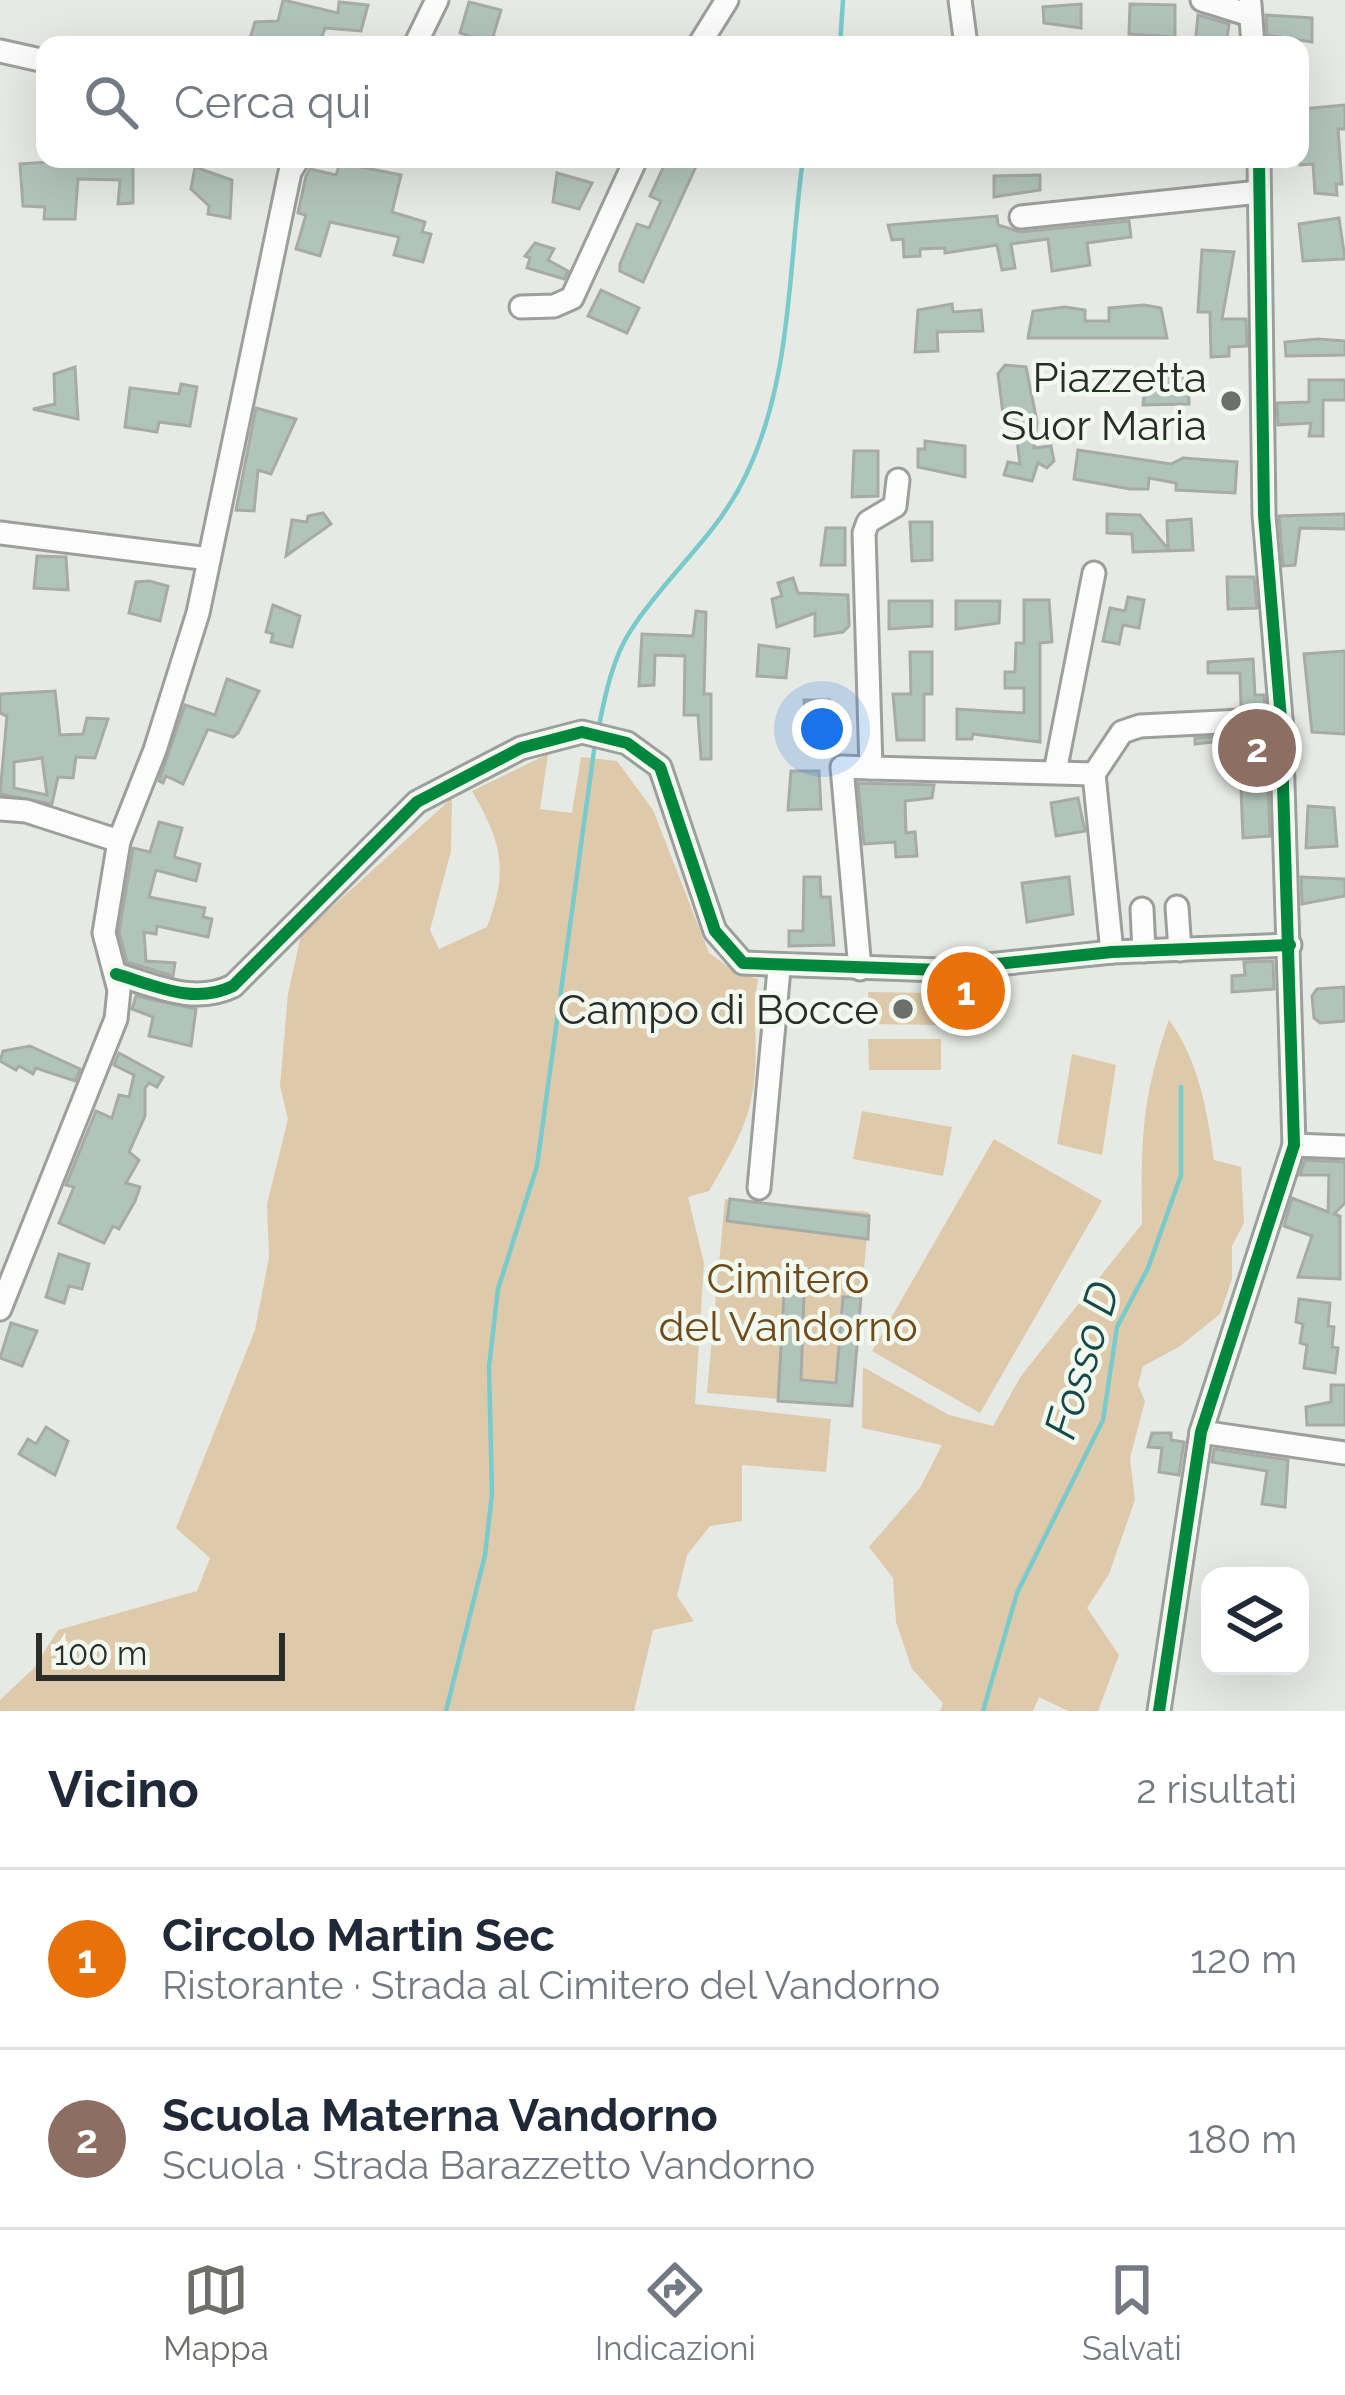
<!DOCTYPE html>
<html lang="it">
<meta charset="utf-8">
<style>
body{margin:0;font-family:Raleway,sans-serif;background:#f2f2f3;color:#1f2937}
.controls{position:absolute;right:36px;bottom:36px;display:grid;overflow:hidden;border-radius:24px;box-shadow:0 12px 48px #0002}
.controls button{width:108px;height:108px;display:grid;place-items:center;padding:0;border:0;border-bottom:3px solid #e0e1e3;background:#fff;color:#1f2937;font:60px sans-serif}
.scale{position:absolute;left:36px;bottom:30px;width:249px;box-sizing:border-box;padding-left:12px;border:6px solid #2a2d29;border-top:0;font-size:33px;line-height:42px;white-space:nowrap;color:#2a2d29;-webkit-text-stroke:9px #f2f9ef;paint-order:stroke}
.you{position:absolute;left:822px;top:729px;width:42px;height:42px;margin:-30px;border:9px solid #fff;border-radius:50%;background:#1a73e8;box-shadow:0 0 0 18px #1a73e833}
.badge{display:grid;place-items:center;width:78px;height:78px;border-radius:50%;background:#6c6f6a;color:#fff;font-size:39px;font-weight:700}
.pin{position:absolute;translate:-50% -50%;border:6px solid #fff;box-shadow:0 3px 12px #0006}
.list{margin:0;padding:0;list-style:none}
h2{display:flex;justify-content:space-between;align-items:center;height:156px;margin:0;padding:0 48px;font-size:51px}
h2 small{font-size:39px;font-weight:400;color:#747a83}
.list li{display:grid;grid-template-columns:78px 1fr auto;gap:36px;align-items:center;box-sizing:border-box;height:180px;padding:0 48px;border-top:3px solid #e0e1e3}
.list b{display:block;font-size:45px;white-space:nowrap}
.list p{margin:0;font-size:39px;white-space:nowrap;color:#747a83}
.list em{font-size:39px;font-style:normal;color:#747a83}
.icon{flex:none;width:66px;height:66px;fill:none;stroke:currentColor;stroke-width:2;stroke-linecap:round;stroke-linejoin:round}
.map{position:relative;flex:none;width:1345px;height:1711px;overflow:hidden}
.search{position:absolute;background:#fff;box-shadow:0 12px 48px #0002;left:36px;right:36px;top:36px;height:132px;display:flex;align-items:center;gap:30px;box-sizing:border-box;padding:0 42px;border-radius:24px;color:#747a83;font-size:45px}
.sheet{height:516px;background:#fff}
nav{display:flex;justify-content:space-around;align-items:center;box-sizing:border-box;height:168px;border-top:3px solid #e0e1e3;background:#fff;font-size:33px;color:#747a83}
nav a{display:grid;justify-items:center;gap:6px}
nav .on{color:#6c6f6a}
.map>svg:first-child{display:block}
.green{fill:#decaab}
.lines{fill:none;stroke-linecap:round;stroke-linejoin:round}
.stream{stroke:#79caca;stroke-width:4.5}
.building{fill:#b1c4bb;stroke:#a7aba8;stroke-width:3;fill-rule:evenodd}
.minor-casing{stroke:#9d9f9c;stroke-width:27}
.minor{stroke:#fbfcfb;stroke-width:21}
.cycleway-casing{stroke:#f2f9ef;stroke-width:20}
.cycleway{stroke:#00873e;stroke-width:12}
.poi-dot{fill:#6c6f6a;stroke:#f2f9ef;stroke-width:4.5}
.labels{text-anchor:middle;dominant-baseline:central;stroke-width:9;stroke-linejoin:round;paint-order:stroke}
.poi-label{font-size:42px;fill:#2a2d29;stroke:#f2f9ef;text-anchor:end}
.park-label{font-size:42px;fill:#6e4b1a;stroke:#f2f9ef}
.water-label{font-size:45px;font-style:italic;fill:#16494a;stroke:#f2f9ef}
</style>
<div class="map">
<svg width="1345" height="1711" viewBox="0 0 1345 1711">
<rect width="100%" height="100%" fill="#e6e9e4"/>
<g class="green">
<path d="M548 754 540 809 572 813 581 757 617 761 653 810 709 953 737 973 758 979C751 1018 760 1056 752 1095 746 1130 727 1160 709 1191L688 1197 704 1263 695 1404 831 1419 826 1472 742 1465V1521L710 1526 687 1555 677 1596 694 1621 653 1630 634 1711H0V1700L34 1668 58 1630 197 1591 210 1558 176 1528 255 1330 269 1257 267 1204 288 1119 280 1086 288 994 301 935 452 798 451 851 430 930 439 949 487 927C509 870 502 843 472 791Z"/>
<path d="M868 992 939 993 938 1025 868 1024Z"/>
<path d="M1169 1020C1199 1061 1207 1110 1214 1160L1241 1167 1244 1223 1232 1246V1279L1220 1314 1179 1347 1143 1366 1138 1385 1145 1401 1130 1458 1135 1500 1109 1574 1087 1608 1119 1655 1098 1711H1068L1039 1697 1033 1711H940L943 1703 912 1669 896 1622 893 1578 869 1547 920 1488 942 1445 862 1428 863 1367 949 1415 993 1426 1021 1376 1142 1224C1141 1142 1141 1099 1169 1020Z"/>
<path d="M868 1039H941V1070H869Z"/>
<path d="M1072 1054 1116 1065 1102 1155 1057 1144Z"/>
<path d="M862 1111 952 1127 943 1176 853 1159Z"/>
<path d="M994 1139 1102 1201 980 1413 872 1351Z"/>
<path d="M725 1199 869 1212 852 1405 707 1393Z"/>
</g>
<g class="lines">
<g class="stream">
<path d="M840 45 843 0"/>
<path d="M599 726C605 695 613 657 631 630 666 575 716 538 746 475 793 377 788 265 803 159"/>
<path d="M446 1711 485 1555 492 1494 489 1367 498 1289 537 1166 595 743"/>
<path d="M983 1711 1017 1593 1103 1420 1117 1327 1148 1268 1181 1175V1087"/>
</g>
</g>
<g class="building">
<path d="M283 0 338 13 339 2 368 5 361 31 325 28 319 45 268 40 267 45H248L255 22 278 21Z"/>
<path d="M469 2 501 10 491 43 460 33Z"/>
<path d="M1081 4V28L1044 23 1043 7Z"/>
<path d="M1130 4 1175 5V37L1129 34Z"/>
<path d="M1198 15 1229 24 1226 45H1195Z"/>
<path d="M1266 15 1312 18V42L1267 35Z"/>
<path d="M1345 105V129H1338L1342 184H1336L1337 195 1315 193 1313 164 1300 165V109Z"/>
<path d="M93 159H133V203L118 204 120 180 78 179 75 219H44L45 207 23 206 20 164Z"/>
<path d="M667 159 698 162 643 282 620 271V264L637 224 649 228 661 201 650 196Z"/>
<path d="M340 163 401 175 392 212 425 222 422 232 431 234 423 262 394 255 399 237 330 222 320 256 296 249 306 215 298 213 306 176 310 169 336 175Z"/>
<path d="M195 167 232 180 230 218 208 214 209 206 191 189Z"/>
<path d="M557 173 592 183 579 209 553 202Z"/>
<path d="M1040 175V190L994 197V176Z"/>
<path d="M997 216 998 225 1021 232 1129 221 1131 237 1087 243 1090 265 1052 271 1048 239 1011 244 1015 268 1002 270 997 245 945 253V248L920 249V256L904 257 903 239 892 240 888 225Z"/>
<path d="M1339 218 1345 259 1303 261 1299 224Z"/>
<path d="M535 243 554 249 548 260 568 271 564 279 527 268 530 258 525 256Z"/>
<path d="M1202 250 1234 252 1222 319H1246L1247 346 1229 347V356L1211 357 1210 312H1198Z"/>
<path d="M601 290 639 308 627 333 588 316Z"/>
<path d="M952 304 953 312 981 310 983 331 937 332 938 351 915 352 918 310Z"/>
<path d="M1144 305 1161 308 1167 338H1028L1033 311 1065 307 1085 310V321H1109V308Z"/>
<path d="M1318 339 1345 341V355L1286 356 1285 342Z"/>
<path d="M1005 365 1026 367 1037 422 1034 448 1051 446 1054 461 1047 468 1038 463 1032 481 1004 475 1008 462 1020 464 1015 424 1007 425 1003 414 998 374Z"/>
<path d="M75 367 78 419 33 409 55 404 54 374Z"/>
<path d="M1147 371H1188L1189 404 1143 405Z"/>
<path d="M1309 380H1345V400H1323V436H1309L1311 423 1278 425 1277 403 1309 402Z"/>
<path d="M181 384 197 387 190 426 159 422 157 432 125 427 130 388 179 394Z"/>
<path d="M256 408 296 419 271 474 258 470 254 511 236 510Z"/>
<path d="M925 441 965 446V477L918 467V449H925Z"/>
<path d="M1078 450 1171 464 1183 458 1237 462 1235 493 1176 490V483L1149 478 1148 489H1130L1074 479Z"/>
<path d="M854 451H878V496L852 497Z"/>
<path d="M323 513 331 524 286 556 292 520 307 522 308 516Z"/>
<path d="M1107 514 1140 515 1168 549 1167 521 1191 519 1193 550 1133 552 1132 534 1107 533Z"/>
<path d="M1345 514V529L1300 528 1295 565 1283 566 1279 516Z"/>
<path d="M910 522H932V560L912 561Z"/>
<path d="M826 528H845V565H821Z"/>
<path d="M37 556 66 557 68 590 34 588Z"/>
<path d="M1227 577H1254L1257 608 1228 609Z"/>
<path d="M793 578 798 593 848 595 849 626 843 632 815 636V613L777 627 772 599 782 596 778 583Z"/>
<path d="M149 581 168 586 160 621 129 613 136 582Z"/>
<path d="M1128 597 1144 600 1139 628 1123 625 1119 644 1103 641 1110 608 1125 611Z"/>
<path d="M1024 600H1049L1052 642 1040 643V742L973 734 972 739H957V709L1024 713V688H1005V672H1015L1016 643H1024Z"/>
<path d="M889 601H932V626L889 629Z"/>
<path d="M956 601H1000L999 623 956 629Z"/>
<path d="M273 605 300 616 292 647 271 642 273 634 266 632Z"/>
<path d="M696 611 706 612 704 694H711V759H701L698 715H684L685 656 655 655 654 685 639 686 642 634 693 636Z"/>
<path d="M759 645 789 649 786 678 757 676Z"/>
<path d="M1345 651V734L1312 732 1304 654Z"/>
<path d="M910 652H932V694H924V740H897L893 694H911Z"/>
<path d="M1253 659 1255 695H1264L1265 705 1241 706 1240 673H1208V662Z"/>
<path d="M227 679 259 691 238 733 233 737 208 729 183 784 166 776 163 783 159 781 185 705 215 715Z"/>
<path d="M55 691 60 735 83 734 87 718 108 719 95 758 76 757 73 778 58 777 52 804 0 794 7 716 0 713V694ZM42 758 47 795 14 788V762Z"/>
<path d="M804 700H829L825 736 809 737Z"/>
<path d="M1266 735 1270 836 1243 838 1239 739 1195 744V738Z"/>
<path d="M791 771H819L821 809 788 810Z"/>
<path d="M858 783 934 785 932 798 905 801 906 833 915 832 917 856 896 857 895 842 864 844Z"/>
<path d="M1078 798 1085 831 1056 836 1051 803Z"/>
<path d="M1308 806 1334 808 1337 846 1306 848Z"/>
<path d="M159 822 182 828 174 857 200 864 196 881 156 870 149 897 205 908 203 917 212 919 208 937 157 926 156 934 144 932 146 961 175 963 173 976 127 962 119 932 133 848 150 852Z"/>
<path d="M804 877H820L821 897H830L834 945 789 946V931H803Z"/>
<path d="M1069 877 1073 914 1027 922 1022 883Z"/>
<path d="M1301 877 1345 879V896L1302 904Z"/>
<path d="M1273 961 1274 989 1232 992V976L1245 975 1244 962Z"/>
<path d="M985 980 981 1017 951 1019 949 984Z"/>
<path d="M1344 987 1345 1021 1320 1023 1314 1018 1312 996 1317 989Z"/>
<path d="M136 996 196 1009 191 1046 149 1036 153 1017 132 1009Z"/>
<path d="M30 1046 80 1069 75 1081 36 1068 33 1074 19 1066 16 1070 0 1061 3 1051Z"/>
<path d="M119 1053 163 1077 157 1087 149 1083 145 1088V1116L129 1152 139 1160 126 1183 140 1187 135 1201 119 1229 113 1226 104 1243 59 1223 74 1187 66 1185 96 1111 112 1118 119 1095 129 1097 134 1075 114 1065Z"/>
<path d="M1305 1160 1345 1162V1203L1334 1214 1340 1216V1279L1298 1277 1312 1236 1284 1226 1292 1198 1328 1212 1329 1175H1300Z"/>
<path d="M730 1199 869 1216 868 1239 727 1221Z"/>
<path d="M59 1254 89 1264 82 1289 69 1286 64 1303 46 1297Z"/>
<path d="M784 1295H804L801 1380 836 1383 843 1297H861L852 1406 778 1401Z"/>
<path d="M1299 1299 1330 1303 1328 1326 1334 1327 1332 1347 1338 1348 1335 1373 1304 1368 1307 1345 1300 1343 1303 1324 1296 1322Z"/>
<path d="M11 1323 37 1331 22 1366 0 1358Z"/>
<path d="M1331 1385H1345V1425H1307L1306 1407 1331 1402Z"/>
<path d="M46 1427 68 1441 55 1475 19 1454 28 1439 36 1444Z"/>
<path d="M1152 1433H1171V1440L1184 1442 1179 1475 1159 1472 1162 1448 1148 1447Z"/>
<path d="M1214 1449 1288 1460 1285 1507 1262 1504 1267 1471 1212 1462Z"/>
</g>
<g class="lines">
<g class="minor-casing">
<g id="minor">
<path d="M960 0 966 45"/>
<path d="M1202 0 1250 15"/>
<path d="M1250 4 1253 45"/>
<path d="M415 45 437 0"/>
<path d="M699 45 727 0"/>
<path d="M0 51 45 61"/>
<path d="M1021 217 1259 192"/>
<path d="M521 307 554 306 572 298 636 159"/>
<path d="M0 533 209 559"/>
<path d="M871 768 1094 774 1122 732 1140 726 1281 719"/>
<path d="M1055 772 1094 573"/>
<path d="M1094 774 1112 952"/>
<path d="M0 809 26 811 119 841"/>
<path d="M1177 907 1180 950"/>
<path d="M1142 909 1144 951"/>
<path d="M860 969 842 767 871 768 864 533 868 522 895 506 898 480"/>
<path d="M116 974C156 986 194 1005 233 986L417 802 521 748 582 732 627 743 660 767 715 931 743 963 940 970 1112 952 1290 945"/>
<path d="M1294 1145 1345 1147"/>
<path d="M759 1188 779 969"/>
<path d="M0 1309 116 1019 119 990 104 933 119 841 155 750 198 613 290 172 298 159"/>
<path d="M1201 1432 1345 1453"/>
<path d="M1159 1711 1201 1432 1294 1145 1281 719 1264 515 1259 159"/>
</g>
</g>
<use href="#minor" class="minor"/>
<g class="cycleway-casing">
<g id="cycleway">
<path d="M116 974C156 986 194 1005 233 986L417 802 521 748 582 732 627 743 660 767 715 931 743 963 940 970 1112 952 1290 945"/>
<path d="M1159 1711 1201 1432 1294 1145 1281 719 1264 515 1259 159"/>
</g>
</g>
<use href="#cycleway" class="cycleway"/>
</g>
<g class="poi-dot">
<circle cx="1231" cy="401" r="12"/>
<circle cx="903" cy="1009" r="12"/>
</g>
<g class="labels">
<g class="poi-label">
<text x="1207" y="377">Piazzetta<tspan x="1207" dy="48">Suor Maria</tspan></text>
<text x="879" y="1009">Campo di Bocce</text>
</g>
<g class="park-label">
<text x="788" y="1278">Cimitero<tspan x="788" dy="48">del Vandorno</tspan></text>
</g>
<g class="water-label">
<text transform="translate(1082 1360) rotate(-73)">Fosso D</text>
</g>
</g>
</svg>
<div class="controls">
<button><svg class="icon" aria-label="layers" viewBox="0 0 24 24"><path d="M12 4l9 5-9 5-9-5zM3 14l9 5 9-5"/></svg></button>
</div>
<div class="scale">100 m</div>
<div class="you"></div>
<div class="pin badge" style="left:966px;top:991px;background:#e8710a">1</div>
<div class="pin badge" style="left:1257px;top:748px;background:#8d6e63">2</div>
<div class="search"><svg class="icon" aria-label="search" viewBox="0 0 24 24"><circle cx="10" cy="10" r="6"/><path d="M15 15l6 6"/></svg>Cerca qui</div>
</div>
<section class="sheet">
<h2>Vicino<small>2 risultati</small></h2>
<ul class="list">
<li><span class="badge" style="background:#e8710a">1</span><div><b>Circolo Martin Sec</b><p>Ristorante · Strada al Cimitero del Vandorno</p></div><em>120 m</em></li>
<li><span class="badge" style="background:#8d6e63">2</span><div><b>Scuola Materna Vandorno</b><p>Scuola · Strada Barazzetto Vandorno</p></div><em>180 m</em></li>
</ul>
</section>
<nav>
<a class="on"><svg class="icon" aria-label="map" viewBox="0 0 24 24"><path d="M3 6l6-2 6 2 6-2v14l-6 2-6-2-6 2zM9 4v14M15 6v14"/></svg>Mappa</a>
<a><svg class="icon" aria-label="directions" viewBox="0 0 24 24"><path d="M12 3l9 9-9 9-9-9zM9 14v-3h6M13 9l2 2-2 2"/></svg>Indicazioni</a>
<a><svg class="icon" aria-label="saved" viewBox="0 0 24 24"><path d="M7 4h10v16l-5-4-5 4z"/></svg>Salvati</a>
</nav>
